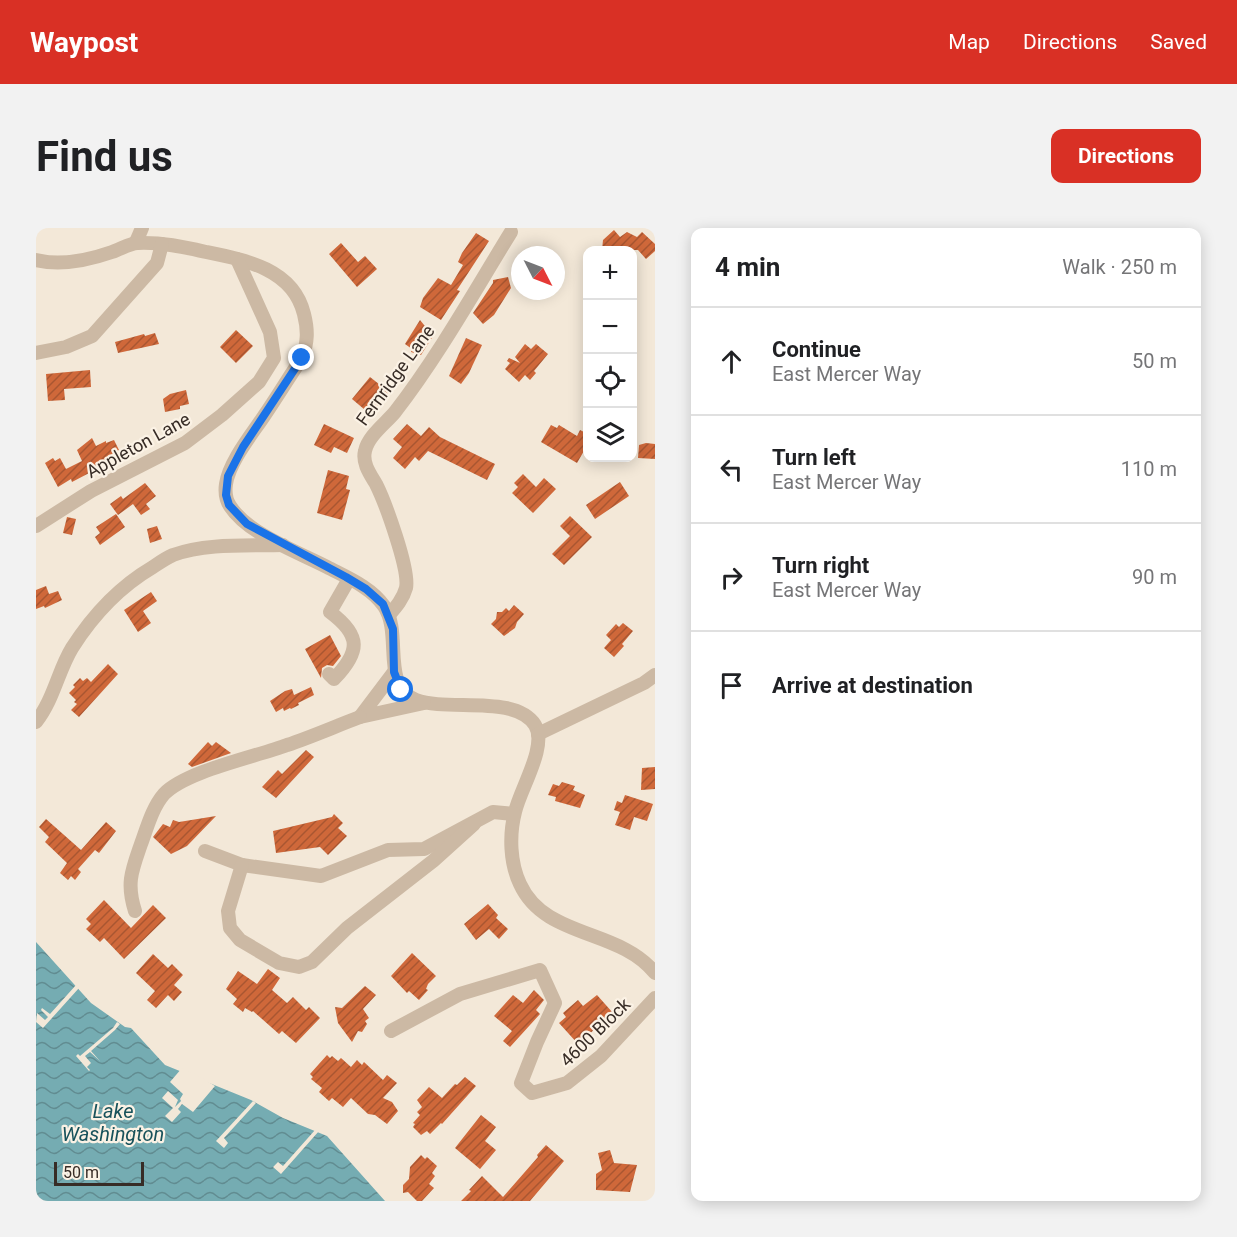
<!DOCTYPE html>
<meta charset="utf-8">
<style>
body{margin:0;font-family:Roboto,sans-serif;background:#f2f2f2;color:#202124}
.controls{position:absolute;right:18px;top:18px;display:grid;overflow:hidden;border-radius:12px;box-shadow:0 3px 15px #0003}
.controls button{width:54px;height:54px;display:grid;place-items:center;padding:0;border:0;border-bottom:2px solid #e0e0e0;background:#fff;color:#202124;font:30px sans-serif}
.compass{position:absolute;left:475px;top:18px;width:54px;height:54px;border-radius:50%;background:#fff;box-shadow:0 3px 15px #0003;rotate:132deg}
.scale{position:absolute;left:18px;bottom:15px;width:90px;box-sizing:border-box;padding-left:6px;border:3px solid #372c26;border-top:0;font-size:16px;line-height:21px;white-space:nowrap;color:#372c26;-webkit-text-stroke:4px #fbf2e5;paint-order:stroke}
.stop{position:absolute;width:18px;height:18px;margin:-14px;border:4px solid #1a73e8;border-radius:50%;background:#fff}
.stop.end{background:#1a73e8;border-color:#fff;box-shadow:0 2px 6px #0008}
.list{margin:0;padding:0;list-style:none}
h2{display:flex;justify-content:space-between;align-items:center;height:78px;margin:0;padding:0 24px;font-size:26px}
h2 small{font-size:20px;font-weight:400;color:#757577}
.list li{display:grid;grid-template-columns:39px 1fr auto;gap:18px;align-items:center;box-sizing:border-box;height:108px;padding:0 24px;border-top:2px solid #e0e0e0}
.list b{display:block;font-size:22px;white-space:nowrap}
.list p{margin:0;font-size:20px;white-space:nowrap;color:#757577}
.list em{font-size:20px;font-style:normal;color:#757577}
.icon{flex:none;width:33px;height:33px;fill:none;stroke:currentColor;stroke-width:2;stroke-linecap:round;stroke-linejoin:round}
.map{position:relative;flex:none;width:619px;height:973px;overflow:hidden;border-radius:12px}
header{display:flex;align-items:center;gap:36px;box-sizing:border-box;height:84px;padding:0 30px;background:#d93025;color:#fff}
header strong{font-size:28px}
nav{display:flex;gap:33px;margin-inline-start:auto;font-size:21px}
.intro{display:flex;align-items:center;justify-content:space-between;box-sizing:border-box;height:144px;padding:0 36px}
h1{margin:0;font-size:42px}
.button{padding:15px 27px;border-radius:12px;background:#d93025;color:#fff;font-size:21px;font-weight:700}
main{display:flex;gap:36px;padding:0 36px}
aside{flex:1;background:#fff;border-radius:12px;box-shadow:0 3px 15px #0003}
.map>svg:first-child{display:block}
.water{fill:url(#water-waves)}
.pier{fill:#f3e8d8}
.building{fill:url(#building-hatch)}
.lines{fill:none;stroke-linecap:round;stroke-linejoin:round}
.minor{stroke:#ccb9a4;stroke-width:14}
.route{stroke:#1a73e8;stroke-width:8}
.labels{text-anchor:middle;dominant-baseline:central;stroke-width:4.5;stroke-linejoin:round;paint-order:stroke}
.street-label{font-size:18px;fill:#372c26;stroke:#fbf2e5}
.water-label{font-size:20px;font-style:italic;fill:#18525b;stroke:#fbf2e5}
</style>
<header>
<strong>Waypost</strong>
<nav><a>Map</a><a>Directions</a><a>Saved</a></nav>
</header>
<div class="intro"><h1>Find us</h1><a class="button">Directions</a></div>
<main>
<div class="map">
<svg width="619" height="973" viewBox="0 0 619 973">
<defs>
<pattern id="water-waves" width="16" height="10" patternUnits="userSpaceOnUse" patternTransform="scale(1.5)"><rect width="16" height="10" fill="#75acb2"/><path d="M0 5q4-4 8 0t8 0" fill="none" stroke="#618c91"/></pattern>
<pattern id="building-hatch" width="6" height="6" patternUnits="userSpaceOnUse" patternTransform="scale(1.5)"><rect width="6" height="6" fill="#cf683a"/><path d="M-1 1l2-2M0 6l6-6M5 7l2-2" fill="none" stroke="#a95631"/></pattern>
</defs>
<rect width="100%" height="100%" fill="#f3e8d8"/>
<path class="water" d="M0 714 55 775 89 799 95 800 129 837 215 872 247 890 291 908 349 973H0Z"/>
<g class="pier">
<path d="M40 757 43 760 7 800 0 794 1 785 9 792 12 789 5 782 6 780 14 786Z"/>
<path d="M81 794 84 796 79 802 55 823 64 833 54 824 49 828 55 835 51 839 54 842 53 843 40 828 42 826 44 828 77 800Z"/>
<path d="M146 840 161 847 179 858 157 884 146 876 142 881 145 884 136 894 129 888 137 880 126 870 132 863 142 872 139 879 145 873 144 871 147 866 134 854Z"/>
<path d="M217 873 220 875 188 910 192 915 188 920 180 913Z"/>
<path d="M279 902 283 903 245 946 237 939 242 934 247 938Z"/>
</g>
<g class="building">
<path d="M578 2 584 9 591 4 601 9 606 4 619 16V23L610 31 602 22H566L567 12Z"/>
<path d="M440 5 453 13 421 62 424 63 405 92 384 79 387 70 402 50 415 57 427 37 422 34 426 25Z"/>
<path d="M305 15 322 34 329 28 341 41 321 59 293 26Z"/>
<path d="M472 49 475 60 458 87 447 96 437 85 457 55V52Z"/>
<path d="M384 92 397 108 385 127 375 124 376 121 369 116Z"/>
<path d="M200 102 217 118 200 135 184 119Z"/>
<path d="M119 105 123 116 82 125 79 114 108 106 109 108Z"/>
<path d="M430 110 446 117 433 145 425 156 413 148Z"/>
<path d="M489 116 495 121 500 116 512 126 498 143 500 145 494 152 489 147 483 154 469 141 474 135 471 133 473 130 484 135 479 129Z"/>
<path d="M54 142 55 159 28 161 29 172 12 173 10 146Z"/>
<path d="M334 149 353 164 335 187 316 171Z"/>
<path d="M150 162 153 176 144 178V181L129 184 127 171 134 166Z"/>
<path d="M288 196 318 210 311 225 298 219 295 225 278 217Z"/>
<path d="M371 196 385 208 393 199 404 209 459 236 451 252 392 223 383 233 379 229 369 241 357 230 366 219 357 211Z"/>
<path d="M515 197 521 200 523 197 541 208 544 202 552 206V216L541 235 505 214Z"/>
<path d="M56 210 60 218 70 213V215L78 212 83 222 71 229 72 233 57 243 36 254 35 251 22 259 9 235 17 230 19 233 24 230 30 241 46 233 41 222Z"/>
<path d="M610 215 619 216V231L602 230 603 217Z"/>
<path d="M292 242 313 248 310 261 314 262 306 292 281 285Z"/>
<path d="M487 246 500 259 508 250 520 261 497 285 476 265 482 259 478 255Z"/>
<path d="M584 254 593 268 559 291 550 277Z"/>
<path d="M109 255 120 268 110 276 114 281 105 287 97 276 82 287 74 276 85 268 87 271Z"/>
<path d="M80 286 89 299 64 317 59 309 64 305 60 299Z"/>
<path d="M534 288 556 309 528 337 516 326 534 308 524 298Z"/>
<path d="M31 289 40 291 36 307 27 305Z"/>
<path d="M121 298 126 311 114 315 111 301Z"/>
<path d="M10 358 13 366 22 363 26 372 9 380 8 378 0 381V362Z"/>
<path d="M115 364 121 373 107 383 115 395 102 404 88 382Z"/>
<path d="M478 377 488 386 481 394 479 400 468 408 455 396 460 391 461 384H466L470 380 473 383Z"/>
<path d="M587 395 597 403 586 416 588 418 578 429 568 420 575 412 570 407 580 396 583 399Z"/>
<path d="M294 407 305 428 297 438 291 437 286 440 285 450 269 421Z"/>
<path d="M72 436 82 446 43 489 35 482 41 476 38 474 40 472 33 465 39 459 37 457 44 450 47 453 51 450 55 454Z"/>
<path d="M275 459 278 467 262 475 263 477 255 481 254 480 248 483 247 480 240 484 234 473 249 463 256 461 258 467Z"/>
<path d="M172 514 176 518 180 514 195 525 156 539 152 536Z"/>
<path d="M270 522 278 529 240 570 226 559 242 542 246 546Z"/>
<path d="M619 539V561L605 562 606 540Z"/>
<path d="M526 554 539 558 537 562 549 567 544 580 519 573 520 569 512 567 517 556 523 558Z"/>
<path d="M589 567 617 576 611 593 598 589 594 602 579 597 584 584 578 582 581 573 586 575Z"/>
<path d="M298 586 307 595 302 600 311 608 292 627 284 619 240 625 237 603 296 589Z"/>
<path d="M180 588 151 618 135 626 117 609 127 596 134 599 137 592 143 594Z"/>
<path d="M10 591 45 622 70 594 80 603 63 625 59 622 42 641 45 644 39 652 35 648 32 652 24 645 31 635 9 614 13 609 3 599Z"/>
<path d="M68 672 95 700 117 677 130 690 88 731 68 710 64 714 50 701 55 696 50 691Z"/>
<path d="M452 676 462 687 460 690 472 701 463 711 453 701 440 712 428 696Z"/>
<path d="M376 725 400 748 392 756 390 761 392 762 383 772 373 763 371 765 355 748Z"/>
<path d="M117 726 132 740 136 736 147 747 138 757 146 764 138 773 132 767 120 780 111 772 119 763 100 745Z"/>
<path d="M232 741 244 750 236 762 251 775 257 769 270 782 273 779 284 790 260 815 246 803 243 806 217 783 216 784 209 780 207 784 197 776 201 771 190 761 202 743 221 756Z"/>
<path d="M329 758 340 767 327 781 333 790 329 793 331 796 326 804 322 803 316 814 302 795 299 779 306 780Z"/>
<path d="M498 762 508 772 500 782 504 786 474 819 467 813 476 803 458 788 477 767 487 775Z"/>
<path d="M561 767 577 785 542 816 523 795 530 789 527 785 542 772 547 778Z"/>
<path d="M291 827 294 830 296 828 302 833 305 830 315 839 321 832 326 837 328 834 347 852 351 847 361 855 347 870 356 874 362 883 351 896 339 887 332 886 315 870 307 879 296 870 293 873 283 864 286 860 275 851 277 849 274 846Z"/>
<path d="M429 849 440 858 406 896 405 895 394 906 391 903 385 907 377 899 379 896 377 895 384 887 381 884 386 879 381 872 393 859 406 870 419 856 421 857Z"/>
<path d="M445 887 460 899 449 913 460 922 444 941 419 920Z"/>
<path d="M510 917 528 933 494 973H425L435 963 433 962 446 948 467 969 502 929 501 927Z"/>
<path d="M574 922 578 935 601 937 594 964 560 962V946L566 942 562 925Z"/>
<path d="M385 927 389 931 391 929 401 938 396 945 399 948 393 956 398 960 386 973H381L372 964 367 965V957L373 951 374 939Z"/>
</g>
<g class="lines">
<g class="minor">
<path d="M100 14 106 0"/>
<path d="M0 32C24 38 53 32 76 24 85 21 94 15 102 15 125 14 148 19 170 24 210 32 257 41 268 86 272 102 272 114 266 130 253 149 241 169 228 188 216 206 193 234 190 256 189 263 190 272 194 278 212 306 262 324 291 339 310 349 335 359 348 378 367 406 344 458 380 472 412 484 479 466 499 497 512 518 484 561 479 584 473 607 474 635 484 656 509 711 583 700 619 745"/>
<path d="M0 125 30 119 56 108 121 35 126 16"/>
<path d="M0 298 55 263 149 215 186 187 223 154 238 130 234 104 201 31"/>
<path d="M353 387C360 379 367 371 370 360 374 342 349 274 340 256 334 246 326 235 329 223 332 208 350 195 359 184 403 127 438 64 475 4"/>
<path d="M358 444 324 489 388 475"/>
<path d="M293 446 298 451C324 424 326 408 294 384L313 351"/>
<path d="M0 494C18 471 22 443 36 420 57 387 83 359 117 339 123 335 130 330 137 327 170 315 211 318 247 317"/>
<path d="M502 506 608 455 619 447"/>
<path d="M169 623 206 637 285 648 352 622 388 621 457 584 478 586"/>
<path d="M206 637 192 683 194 700 204 712 243 735 263 739 276 734 311 700 397 633 438 596"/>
<path d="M99 683C90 655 96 642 105 616 111 600 116 580 128 566 150 543 219 529 251 517 275 509 300 498 324 489"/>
<path d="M355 803 424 766 504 742 519 775 501 814 485 855 496 865 531 855 565 828 619 770"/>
</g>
</g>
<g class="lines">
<path class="route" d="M266 130 207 219 192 248 190 267 193 277 211 296 310 349 330 361 347 376 357 401 358 444 365 462"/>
</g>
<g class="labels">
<g class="street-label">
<text transform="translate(359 147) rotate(-54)">Fernridge Lane</text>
<text transform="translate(102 217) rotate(-29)">Appleton Lane</text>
<text transform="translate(559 804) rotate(-44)">4600 Block</text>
</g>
<g class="water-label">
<text x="77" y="883">Lake<tspan x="77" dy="23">Washington</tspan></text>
</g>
</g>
</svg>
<div class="controls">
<button>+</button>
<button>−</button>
<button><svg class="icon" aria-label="locate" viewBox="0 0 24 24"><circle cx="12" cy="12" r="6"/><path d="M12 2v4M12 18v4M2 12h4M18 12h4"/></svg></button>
<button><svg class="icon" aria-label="layers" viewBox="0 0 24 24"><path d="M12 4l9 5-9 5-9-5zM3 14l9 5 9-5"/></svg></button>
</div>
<svg class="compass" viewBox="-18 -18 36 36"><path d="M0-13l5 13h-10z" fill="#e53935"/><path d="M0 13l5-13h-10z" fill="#757577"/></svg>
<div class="scale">50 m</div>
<div class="stop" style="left:365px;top:462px"></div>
<div class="stop end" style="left:266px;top:130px"></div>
</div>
<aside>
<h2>4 min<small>Walk · 250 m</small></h2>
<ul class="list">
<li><svg class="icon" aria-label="ahead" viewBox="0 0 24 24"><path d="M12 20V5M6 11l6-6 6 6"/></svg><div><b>Continue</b><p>East Mercer Way</p></div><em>50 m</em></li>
<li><svg class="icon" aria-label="left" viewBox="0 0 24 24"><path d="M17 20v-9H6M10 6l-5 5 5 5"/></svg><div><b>Turn left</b><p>East Mercer Way</p></div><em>110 m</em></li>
<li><svg class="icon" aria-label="right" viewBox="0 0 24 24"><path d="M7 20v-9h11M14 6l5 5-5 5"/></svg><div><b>Turn right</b><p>East Mercer Way</p></div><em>90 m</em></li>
<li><svg class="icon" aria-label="arrive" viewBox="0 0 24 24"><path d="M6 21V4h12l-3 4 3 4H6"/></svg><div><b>Arrive at destination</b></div></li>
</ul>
</aside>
</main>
